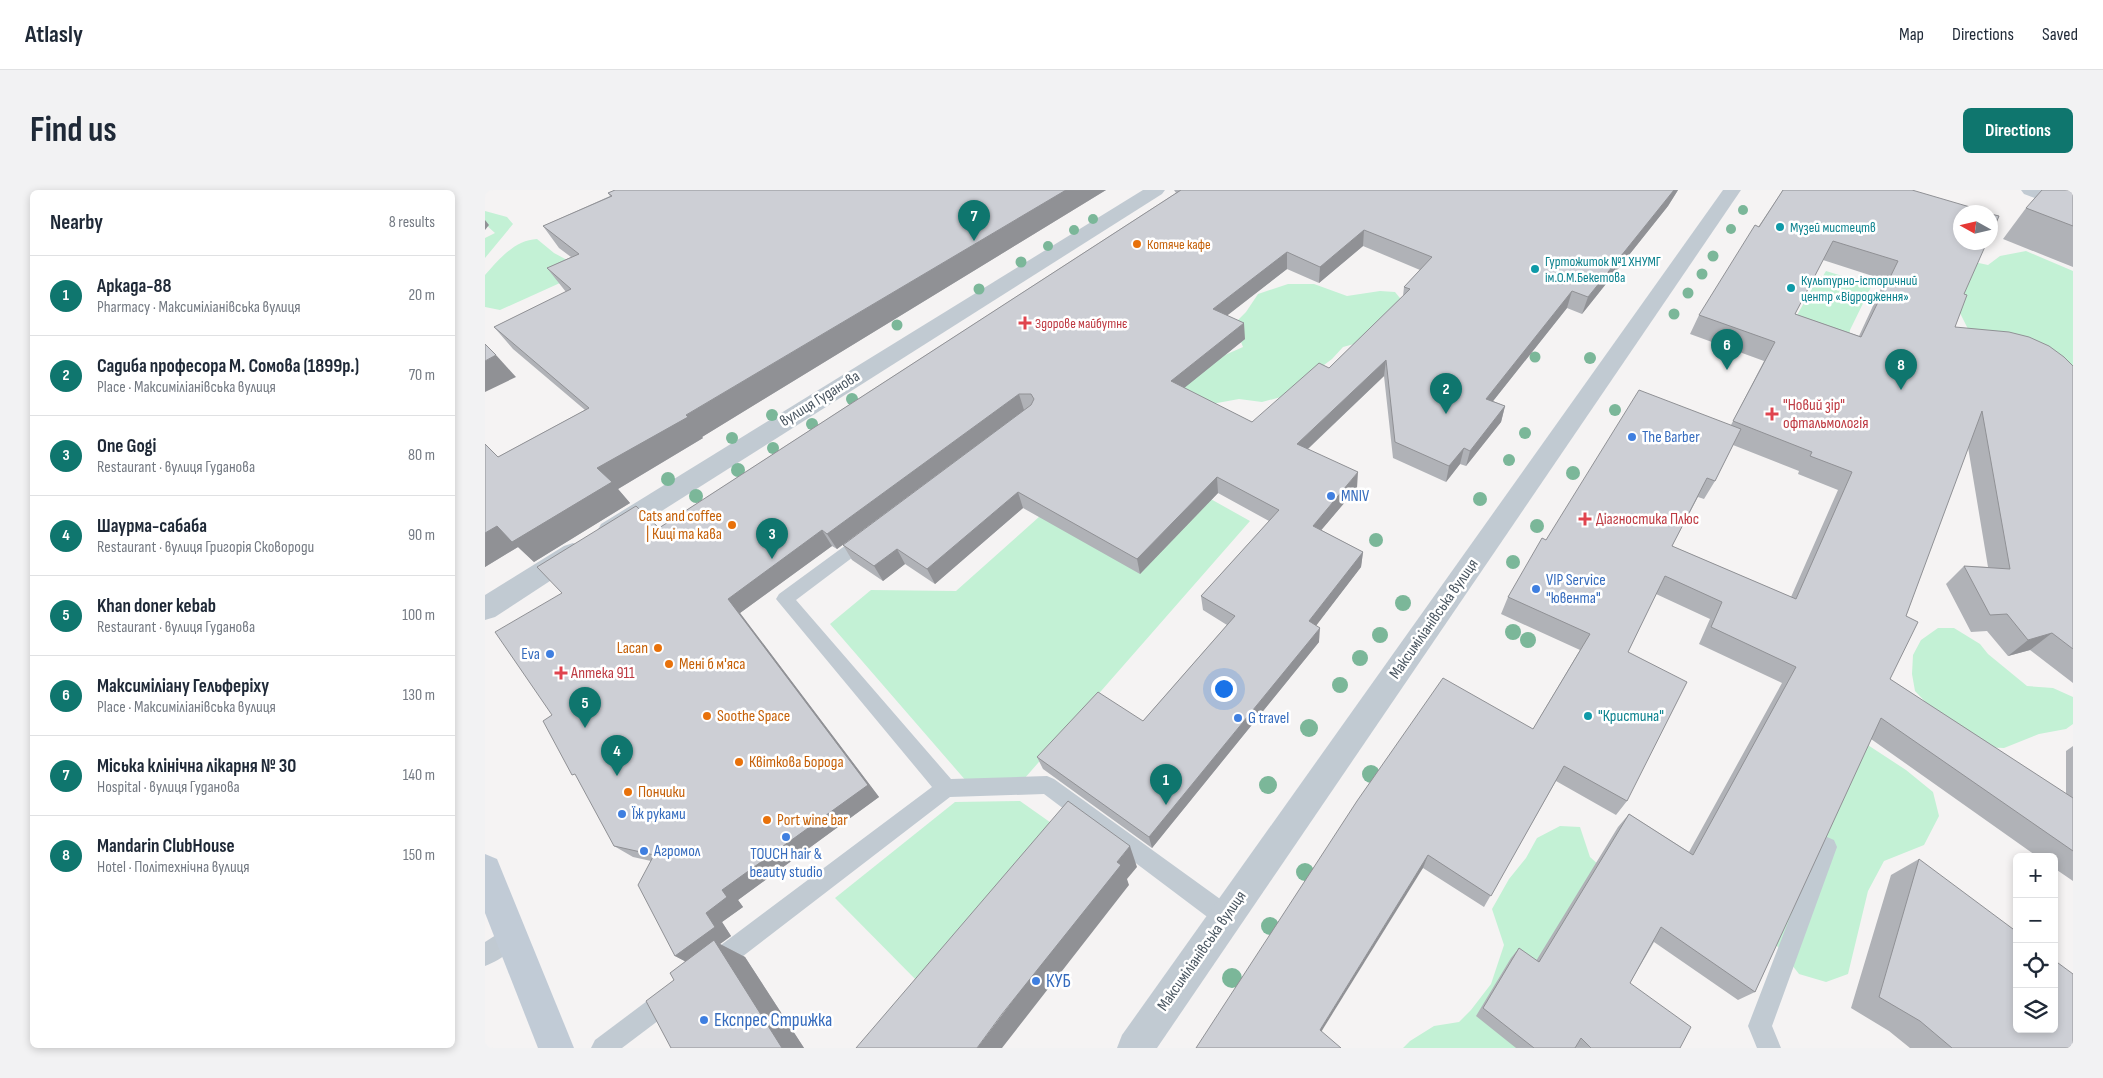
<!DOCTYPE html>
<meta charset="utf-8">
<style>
body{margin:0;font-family:"Sofia Sans Condensed",sans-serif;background:#f2f2f3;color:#1f2937}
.controls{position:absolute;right:15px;bottom:15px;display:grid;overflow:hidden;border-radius:8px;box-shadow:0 2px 8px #0003}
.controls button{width:45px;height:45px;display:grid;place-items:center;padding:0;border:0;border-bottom:1px solid #e0e1e3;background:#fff;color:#1f2937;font:25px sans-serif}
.compass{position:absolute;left:1468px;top:15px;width:45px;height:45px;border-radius:50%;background:#fff;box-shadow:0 2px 8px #0003;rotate:278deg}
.you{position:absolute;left:738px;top:498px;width:18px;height:18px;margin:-12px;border:4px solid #fff;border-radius:50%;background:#1a73e8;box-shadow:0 0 0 8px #1a73e833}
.badge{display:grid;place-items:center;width:32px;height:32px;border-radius:50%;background:#0f766e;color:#fff;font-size:16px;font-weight:700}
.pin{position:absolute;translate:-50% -41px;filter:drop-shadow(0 1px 2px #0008)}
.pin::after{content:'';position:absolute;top:26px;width:18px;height:15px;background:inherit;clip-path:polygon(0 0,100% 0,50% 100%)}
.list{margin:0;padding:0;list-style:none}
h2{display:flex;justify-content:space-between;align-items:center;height:65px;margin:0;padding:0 20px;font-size:21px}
h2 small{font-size:16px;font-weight:400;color:#747a83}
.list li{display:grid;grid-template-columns:32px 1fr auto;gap:15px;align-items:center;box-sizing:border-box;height:80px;padding:0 20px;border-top:1px solid #e0e1e3}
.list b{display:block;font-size:19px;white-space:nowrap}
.list p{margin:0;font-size:16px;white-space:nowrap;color:#747a83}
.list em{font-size:16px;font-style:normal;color:#747a83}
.icon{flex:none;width:28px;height:28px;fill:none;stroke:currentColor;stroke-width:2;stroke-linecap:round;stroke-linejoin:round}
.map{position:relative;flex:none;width:1588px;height:858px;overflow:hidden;border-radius:8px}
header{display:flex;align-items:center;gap:30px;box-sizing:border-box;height:70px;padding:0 25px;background:#fff;border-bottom:1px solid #e0e1e3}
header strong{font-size:24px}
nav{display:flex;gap:28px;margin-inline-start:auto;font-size:18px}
.intro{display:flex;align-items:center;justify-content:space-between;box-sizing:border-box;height:120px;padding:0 30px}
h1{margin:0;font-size:35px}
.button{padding:12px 22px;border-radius:8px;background:#0f766e;color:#fff;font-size:18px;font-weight:700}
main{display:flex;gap:30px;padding:0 30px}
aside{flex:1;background:#fff;border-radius:8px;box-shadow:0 2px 8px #0003}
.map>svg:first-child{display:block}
.green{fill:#c3f1d5}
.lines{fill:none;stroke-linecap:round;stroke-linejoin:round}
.lane{fill:#c1cad2;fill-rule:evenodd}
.street{fill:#c1cad2;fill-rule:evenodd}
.secondary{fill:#c1cbd6;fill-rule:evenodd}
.tree{fill:#7bb799}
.wall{fill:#b0b2b7;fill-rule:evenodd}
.shaded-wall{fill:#909195}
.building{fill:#cdcfd5;stroke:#909195;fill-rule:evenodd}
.culture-dot{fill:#0f9aa8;stroke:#fff;stroke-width:2}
.food-dot{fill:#e8710a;stroke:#fff;stroke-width:2}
.health-dot{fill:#e0444e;stroke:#fff;stroke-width:2}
.shop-dot{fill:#3f7fe0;stroke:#fff;stroke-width:2}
.labels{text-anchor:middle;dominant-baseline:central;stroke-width:5;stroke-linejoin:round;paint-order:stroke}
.far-culture-label{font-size:14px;fill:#0d838f;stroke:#fff;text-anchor:start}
.far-food-label{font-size:14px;fill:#c56008;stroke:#fff;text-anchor:start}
.far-health-label{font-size:14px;fill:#be3a42;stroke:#fff;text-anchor:start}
.street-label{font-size:16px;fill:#4a5661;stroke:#fff}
.health-label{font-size:16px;fill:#be3a42;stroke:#fff;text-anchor:start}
.shop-label{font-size:16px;fill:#366cbe;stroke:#fff;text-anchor:start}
.food-label{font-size:16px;fill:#c56008;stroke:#fff;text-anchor:start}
.culture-label{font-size:16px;fill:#0d838f;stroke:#fff;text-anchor:start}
.near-shop-label{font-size:19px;fill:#366cbe;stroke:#fff;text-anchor:start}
</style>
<header>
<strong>Atlasly</strong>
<nav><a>Map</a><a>Directions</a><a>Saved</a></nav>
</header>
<div class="intro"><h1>Find us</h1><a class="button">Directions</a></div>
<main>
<aside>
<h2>Nearby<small>8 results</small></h2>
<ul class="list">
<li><span class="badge">1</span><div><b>Аркада-88</b><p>Pharmacy · Максиміліанівська вулиця</p></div><em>20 m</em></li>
<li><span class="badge">2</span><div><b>Садиба професора М. Сомова (1899р.)</b><p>Place · Максиміліанівська вулиця</p></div><em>70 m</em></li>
<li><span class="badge">3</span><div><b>One Gogi</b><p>Restaurant · вулиця Гуданова</p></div><em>80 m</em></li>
<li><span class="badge">4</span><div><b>Шаурма-сабаба</b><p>Restaurant · вулиця Григорія Сковороди</p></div><em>90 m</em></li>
<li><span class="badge">5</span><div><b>Khan doner kebab</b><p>Restaurant · вулиця Гуданова</p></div><em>100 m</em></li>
<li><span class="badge">6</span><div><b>Максиміліану Гельферіху</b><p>Place · Максиміліанівська вулиця</p></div><em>130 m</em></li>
<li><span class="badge">7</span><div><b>Міська клінічна лікарня № 30</b><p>Hospital · вулиця Гуданова</p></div><em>140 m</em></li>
<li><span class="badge">8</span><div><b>Mandarin ClubHouse</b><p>Hotel · Політехнічна вулиця</p></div><em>150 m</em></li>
</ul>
</aside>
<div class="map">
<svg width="1588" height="858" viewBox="0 0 1588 858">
<rect width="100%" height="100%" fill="#f5f3f3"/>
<g class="green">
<path d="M0 21 22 27 28 34 0 68V48L10 43 0 34Z"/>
<path d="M52 49 69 63 84 71 86 88 15 120 0 117V85C14 69 30 50 52 49Z"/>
<path d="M1541 61 1588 81V272L1485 143 1475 123 1480 70 1503 75 1515 66Z"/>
<path d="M1341 81 1387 95 1365 140 1363 150 1306 136 1334 86H1338Z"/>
<path d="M803 94H829L862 106 895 101 910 102 923 118 906 144 858 157 847 169 796 207 777 212 754 209 721 215 706 298 765 331 539 589 482 592 345 434 386 400 471 401 731 169 758 157 749 134 761 122 773 104Z"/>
<path d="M1453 438H1469L1495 454 1503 464 1542 496 1568 498 1588 507V534L1581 539 1554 544 1519 558 1496 557 1451 523 1430 501 1427 484 1428 465 1436 450Z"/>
<path d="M1340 527 1421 580 1448 602 1454 626 1439 655 1399 671 1383 701 1363 784 1341 792 1314 784 1289 752Z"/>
<path d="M535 611 579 642 438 797 350 708 470 612Z"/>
<path d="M1075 636 1095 637 1105 667 1136 695 1092 858H918L925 851 949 836 974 832 986 820 1006 794 1019 755 1007 719 1024 689 1041 668 1052 648Z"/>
</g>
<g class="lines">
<g class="lane">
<path d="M382 342 388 344 390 348 388 352 311 410 466 589 562 586 569 589 749 719 752 727 749 735 741 738 733 735 559 604 465 607 236 783 228 786 220 783 217 775 220 767 447 597 291 409 294 404 376 344Z"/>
<path d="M1342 647 1349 650 1352 657 1287 836 1296 858H1272L1263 836 1332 657 1335 650Z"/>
<path d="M25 736 33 739 36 747C30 760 13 771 0 776V752Z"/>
<path d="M186 796 194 799 197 807 194 815 137 858H106L110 850 178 799Z"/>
</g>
<g class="street">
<path d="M658 0H680L677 4 134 348 125 351 116 348 112 341 116 334Z"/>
<path d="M1238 0H1256L672 858H632L637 845Z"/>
<path d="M1536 0H1562L1588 10V22L1539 4Z"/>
<path d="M88 353 97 356 101 363 97 370 10 427 0 430V405L79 356Z"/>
</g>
<path class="secondary" d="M0 664 12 669 89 858H53L0 723Z"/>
</g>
<g class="tree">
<circle cx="1258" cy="20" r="5"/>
<circle cx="608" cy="29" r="5"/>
<circle cx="1246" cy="39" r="5"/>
<circle cx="589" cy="40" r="5"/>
<circle cx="563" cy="56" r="5"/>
<circle cx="1228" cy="66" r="5.5"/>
<circle cx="536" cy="72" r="5.5"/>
<circle cx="1217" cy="84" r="5.5"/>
<circle cx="494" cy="99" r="5.5"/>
<circle cx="1203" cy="103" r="5.5"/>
<circle cx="1189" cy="124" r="5.5"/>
<circle cx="412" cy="135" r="5.5"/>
<circle cx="1050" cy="167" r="5.5"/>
<circle cx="1105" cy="168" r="6"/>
<circle cx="367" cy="209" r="6"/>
<circle cx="1130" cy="220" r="6"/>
<circle cx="287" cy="225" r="6"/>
<circle cx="327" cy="234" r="6"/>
<circle cx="1040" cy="243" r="6"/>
<circle cx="247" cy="248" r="6"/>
<circle cx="288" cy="258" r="6"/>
<circle cx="1024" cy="270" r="6"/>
<circle cx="253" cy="280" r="7"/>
<circle cx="1088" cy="283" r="7"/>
<circle cx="183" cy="289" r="7"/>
<circle cx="211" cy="306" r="7"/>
<circle cx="995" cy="309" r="7"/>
<circle cx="1052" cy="336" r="7"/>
<circle cx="891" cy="350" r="7"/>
<circle cx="1028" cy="372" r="7"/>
<circle cx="918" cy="413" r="8"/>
<circle cx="1028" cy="442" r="8"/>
<circle cx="895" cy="445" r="8"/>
<circle cx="1043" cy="450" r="8"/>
<circle cx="875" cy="468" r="8"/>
<circle cx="855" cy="495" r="8"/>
<circle cx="824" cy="538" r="9"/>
<circle cx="886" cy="584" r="9"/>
<circle cx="783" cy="595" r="9"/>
<circle cx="820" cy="682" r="9"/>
<circle cx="785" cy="736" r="9"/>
<circle cx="747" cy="788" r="10"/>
</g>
<g class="wall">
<path d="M130 0H621L217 247 218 248 133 299 145 313 49 372 33 357 0 377V254L13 267 100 220 28 159 9 137 81 102 62 78 86 67 74 58 58 36 125 6 123 3Z"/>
<path d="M689 0H1193L1183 16 1097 124 1082 118 1008 211 1020 216 1016 232 981 276 975 274 961 292 908 268 899 186 823 259 872 298 836 340 878 362 876 377 831 435 834 452 667 658 558 579 552 567 658 531 742 435 718 420 716 406 784 331 733 303 655 384 538 318 450 394 420 374 398 391 367 370 358 355 539 220 352 359 347 356 255 423 394 607 253 710 258 717 237 732 246 746 235 754 260 767 319 858H186L189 790 200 771 190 766 166 671 148 667 129 656 67 525 77 403 174 338 691 3ZM878 56 935 80 919 97 918 106 844 178 767 232 699 198 760 149 742 125 802 79 834 93Z"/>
<path d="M1298 0 1479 104 1470 137 1588 176V493L1545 460 1523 466 1502 441 1486 442 1461 394 1479 376 1503 377 1483 257 1421 426 1405 489 1581 604V561L1588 556V691L1569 678V667H1553L1386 549 1270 802 1253 810 1169 752 1145 793 1195 858H1031L991 826 1026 768 1034 758 1051 771 1133 637 1144 624 1204 662 1297 493 1214 454 1225 429 1171 404 1143 462 1142 611 1131 625 1071 591 999 717 938 678 711 858 1048 539 1095 460 1016 424 1023 407 1061 350 1246 235 1279 171 1205 144 1214 125ZM1338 70 1400 90 1374 146 1310 124ZM1248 255 1314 281 1313 284 1353 300 1306 407 1187 356 1213 307 1219 309 1230 291Z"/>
<path d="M1588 0V77L1518 49 1541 18Z"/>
<path d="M1434 669 1588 858H1425L1404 841 1366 818 1406 685Z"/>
</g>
<g class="shaded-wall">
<path d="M581 0H621L217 247 218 248 133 299 145 313 49 372 33 357 0 377V343L112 278Z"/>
<path d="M1189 0H1193L1183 16 1097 124 1103 107Z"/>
<path d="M0 30 4 35 0 40Z"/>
<path d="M879 40 878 56 834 93 835 77Z"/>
<path d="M802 62V79L730 135 728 119Z"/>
<path d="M1087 101 1082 118 997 225 1001 209Z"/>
<path d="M759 133 760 149 688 207 686 191Z"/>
<path d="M11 165 31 187 0 202V171Z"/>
<path d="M901 170 899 186 812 269V254Z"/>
<path d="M534 204 539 220 352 359 342 344Z"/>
<path d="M1020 216 1016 232 981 276 985 261Z"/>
<path d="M979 258 975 274 961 292 964 276Z"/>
<path d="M873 282 872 298 827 351 828 336Z"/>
<path d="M732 287 733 303 655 384 652 369Z"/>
<path d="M533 302 538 318 450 394 442 379Z"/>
<path d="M337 340 347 356 255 423 394 607 253 710 258 717 237 732 246 746 235 754 260 767 319 858H297L207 775 190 766 237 700 243 409Z"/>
<path d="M412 359 420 374 398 391 389 376Z"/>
<path d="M878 362 876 377 824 445V431Z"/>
<path d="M835 438 834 452 667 658 664 647Z"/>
<path d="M1567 443 1545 460 1523 466 1543 450Z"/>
<path d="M645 656 652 677 642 689 644 695 517 858H492L632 672Z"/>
<path d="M943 665 938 678 833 847 835 840Z"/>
</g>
<g class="building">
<path d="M130 0H581L201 225 203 227 112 278 127 292 27 352 12 336 0 343V254L13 267 104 218 9 137 86 99 62 78 94 64 58 36 127 6 123 3Z"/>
<path d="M696 0H1189L1103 107 1087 101 1001 209 1020 216 985 261 979 258 964 276 910 252 901 170 812 254 873 282 828 336 878 362 824 431 835 438 664 647 552 567 613 502 658 531 750 426 716 406 794 320 732 287 652 369 533 302 442 379 412 359 389 376 358 355 546 215 549 209 546 204H534L342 344 337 340 243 409 383 595 237 700 242 707 221 723 230 737 190 766 153 695 169 665 129 656 90 584 87 585 58 531 67 525 10 442 77 403 52 377 151 316 174 338ZM879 40 947 67 919 97 925 99 844 178 834 173 767 232 686 191 759 133 728 119 802 62 835 77Z"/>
<path d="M1298 0H1427L1502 22H1476V52H1502L1479 104 1482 105 1470 137 1524 142 1544 147 1564 156 1579 167 1588 176V459L1567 443 1543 450 1522 424 1505 425 1479 376 1525 379 1497 221 1421 426 1433 432 1405 489 1588 608V661L1396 528 1270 802 1176 737 1145 793 1206 837 1195 858H1106L1096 848 1090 858H1049L998 818 1034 758 1054 772 1144 624 1208 665 1311 477 1226 437 1237 412 1180 386 1143 462 1202 492 1142 611 1079 576 1006 706 943 665 835 840 856 858H711L872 611 958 488 1048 539 1105 444 1023 407 1057 348 1061 350 1154 200 1256 239 1230 291 1222 288 1187 356 1311 409 1367 282 1325 266 1327 262 1248 231 1290 152 1214 125 1270 35 1274 37ZM1348 51 1413 71 1376 147 1310 124Z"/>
<path d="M1557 0H1588V36L1541 18Z"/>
<path d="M1506 24 1514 26 1506 45Z"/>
<path d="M0 154 11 165 0 171Z"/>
<path d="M583 611 645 656 632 672 636 675 517 824 492 858H371Z"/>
<path d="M1434 669 1532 742V839H1569V770L1588 784V858H1467L1435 831 1394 807Z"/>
<path d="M229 750 297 858H186L161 811 189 790 185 783Z"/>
</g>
<g class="culture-dot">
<circle cx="1295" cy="37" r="5"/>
<circle cx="1050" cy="79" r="5"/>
<circle cx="1306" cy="98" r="5"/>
<circle cx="1103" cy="526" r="5"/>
</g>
<g class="food-dot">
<circle cx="652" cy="54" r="5"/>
<circle cx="247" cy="335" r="5"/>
<circle cx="173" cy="458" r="5"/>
<circle cx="184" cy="474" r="5"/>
<circle cx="222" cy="526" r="5"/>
<circle cx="254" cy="572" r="5"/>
<circle cx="143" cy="602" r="5"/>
<circle cx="282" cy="630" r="5"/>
</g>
<g class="health-dot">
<path d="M537.5 125.5h5v5h5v5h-5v5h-5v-5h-5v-5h5z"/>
<path d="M1284.5 216.5h5v5h5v5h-5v5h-5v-5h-5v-5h5z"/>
<path d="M1097.5 321.5h5v5h5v5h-5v5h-5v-5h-5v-5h5z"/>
<path d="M73.5 475.5h5v5h5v5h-5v5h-5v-5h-5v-5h5z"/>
</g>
<g class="shop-dot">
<circle cx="1147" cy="247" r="5"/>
<circle cx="846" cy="306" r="5"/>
<circle cx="1051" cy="399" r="5"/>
<circle cx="65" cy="464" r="5"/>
<circle cx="753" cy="528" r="5"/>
<circle cx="137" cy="624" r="5"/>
<circle cx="301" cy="647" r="5"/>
<circle cx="159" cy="661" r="5"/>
<circle cx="551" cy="791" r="5"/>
<circle cx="219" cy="830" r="5"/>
</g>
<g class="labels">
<g class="far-culture-label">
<text x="1305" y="37">Музей мистецтв</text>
<text x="1060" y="71">Гуртожиток №1 ХНУМГ<tspan x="1060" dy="16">ім.О.М.Бекетова</tspan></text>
<text x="1316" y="90">Культурно-історичний<tspan x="1316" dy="16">центр «Відродження»</tspan></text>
</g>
<g class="far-food-label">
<text x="662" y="54">Котяче кафе</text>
</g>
<g class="far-health-label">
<text x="550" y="133">Здорове майбутнє</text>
</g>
<g class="street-label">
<text transform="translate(335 209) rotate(-32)">вулиця Гуданова</text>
<text transform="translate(949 429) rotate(-55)">Максиміліанівська вулиця</text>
<text transform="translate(717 761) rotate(-55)">Максиміліанівська вулиця</text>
</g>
<g class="health-label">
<text x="1298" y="215">"Новий зір"<tspan x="1298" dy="18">офтальмологія</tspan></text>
<text x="1111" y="329">Діагностика Плюс</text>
<text x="86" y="483">Аптека 911</text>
</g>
<g class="shop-label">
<text x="1157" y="247">The Barber</text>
<text x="856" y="306">MNIV</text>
<text x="1061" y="390">VIP Service<tspan x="1061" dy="18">"ювента"</tspan></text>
<text x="55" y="464" text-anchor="end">Eva</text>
<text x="763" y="528">G travel</text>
<text x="147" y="624">Їж руками</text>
<text x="169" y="661">Агромол</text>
<text x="301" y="664" text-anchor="middle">TOUCH hair &amp;<tspan x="301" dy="18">beauty studio</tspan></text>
</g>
<g class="food-label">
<text x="237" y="326" text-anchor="end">Cats and coffee<tspan x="237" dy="18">| Киці та кава</tspan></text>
<text x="163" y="458" text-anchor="end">Lacan</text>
<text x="194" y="474">Мені б м'яса</text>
<text x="232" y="526">Soothe Space</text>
<text x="264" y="572">Квіткова Борода</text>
<text x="153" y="602">Пончики</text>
<text x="292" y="630">Port wine bar</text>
</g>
<g class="culture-label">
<text x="1113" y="526">"Кристина"</text>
</g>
<g class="near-shop-label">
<text x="561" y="791">КУБ</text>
<text x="229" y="830">Експрес Стрижка</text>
</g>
</g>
</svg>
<div class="controls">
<button>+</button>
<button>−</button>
<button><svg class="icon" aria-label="locate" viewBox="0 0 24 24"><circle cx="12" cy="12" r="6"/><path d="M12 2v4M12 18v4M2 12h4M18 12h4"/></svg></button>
<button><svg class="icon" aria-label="layers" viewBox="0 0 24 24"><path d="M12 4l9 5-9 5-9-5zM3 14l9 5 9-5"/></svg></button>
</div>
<svg class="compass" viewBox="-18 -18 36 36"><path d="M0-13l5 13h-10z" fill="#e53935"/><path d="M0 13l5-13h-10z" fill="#747a83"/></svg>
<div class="you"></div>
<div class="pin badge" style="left:681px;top:615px">1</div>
<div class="pin badge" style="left:961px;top:224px">2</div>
<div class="pin badge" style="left:287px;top:369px">3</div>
<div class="pin badge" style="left:132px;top:586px">4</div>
<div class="pin badge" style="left:100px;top:538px">5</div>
<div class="pin badge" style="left:1242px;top:180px">6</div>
<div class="pin badge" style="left:489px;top:51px">7</div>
<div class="pin badge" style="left:1416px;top:200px">8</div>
</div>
</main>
